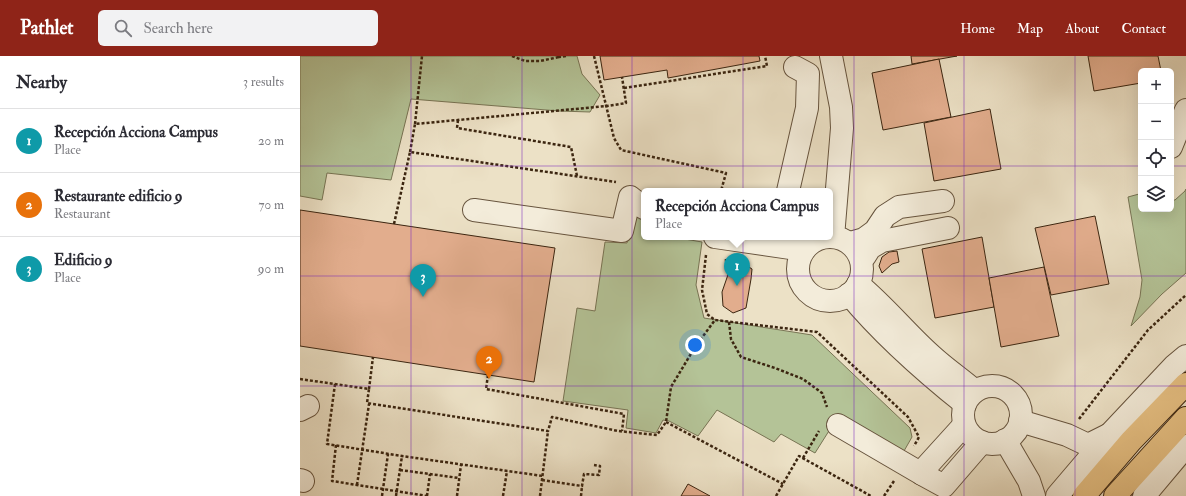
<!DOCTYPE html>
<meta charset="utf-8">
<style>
body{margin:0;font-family:"IM FELL Double Pica",serif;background:#f2f2f3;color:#2b2b33}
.controls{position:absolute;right:12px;top:12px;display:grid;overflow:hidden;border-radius:6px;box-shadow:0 4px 16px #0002}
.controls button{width:36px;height:36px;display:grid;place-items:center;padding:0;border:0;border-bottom:1px solid #e1e1e2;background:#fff;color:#2b2b33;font:20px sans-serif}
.you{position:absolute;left:395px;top:289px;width:14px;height:14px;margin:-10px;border:3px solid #fff;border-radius:50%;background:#1a73e8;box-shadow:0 0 0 6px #1a73e833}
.badge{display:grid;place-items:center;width:26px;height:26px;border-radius:50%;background:#8f2418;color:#fff;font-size:13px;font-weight:700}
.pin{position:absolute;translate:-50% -33px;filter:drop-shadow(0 1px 2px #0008)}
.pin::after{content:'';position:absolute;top:21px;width:14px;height:12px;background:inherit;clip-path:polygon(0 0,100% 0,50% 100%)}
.popup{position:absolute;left:341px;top:132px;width:192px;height:52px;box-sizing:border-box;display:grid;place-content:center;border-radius:6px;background:#fff;filter:drop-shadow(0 1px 3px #0005);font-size:13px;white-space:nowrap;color:#7c7c81}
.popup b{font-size:15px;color:#2b2b33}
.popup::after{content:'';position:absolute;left:50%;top:100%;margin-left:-8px;border:8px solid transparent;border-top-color:#fff}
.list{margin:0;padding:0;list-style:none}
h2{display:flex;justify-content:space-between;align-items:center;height:52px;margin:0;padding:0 16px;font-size:17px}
h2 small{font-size:13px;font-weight:400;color:#7c7c81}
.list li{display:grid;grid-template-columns:26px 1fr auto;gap:12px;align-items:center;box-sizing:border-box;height:64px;padding:0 16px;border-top:1px solid #e1e1e2}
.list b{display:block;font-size:15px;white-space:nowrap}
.list p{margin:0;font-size:13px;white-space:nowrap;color:#7c7c81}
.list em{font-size:13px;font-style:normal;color:#7c7c81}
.icon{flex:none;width:22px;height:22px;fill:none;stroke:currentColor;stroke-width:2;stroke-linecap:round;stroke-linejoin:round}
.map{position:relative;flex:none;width:886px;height:440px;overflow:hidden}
header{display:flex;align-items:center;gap:24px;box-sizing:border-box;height:56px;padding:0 20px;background:#8f2418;color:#fff}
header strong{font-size:19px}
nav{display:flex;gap:22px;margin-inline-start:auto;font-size:14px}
.search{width:280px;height:36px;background:#f2f2f3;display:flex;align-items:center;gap:10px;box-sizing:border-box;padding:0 14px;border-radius:6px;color:#7c7c81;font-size:15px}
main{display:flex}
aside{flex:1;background:#fff}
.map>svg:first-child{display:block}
.green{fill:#b4c397;stroke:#787454}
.building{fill:#e2ad8d;stroke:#3b2510}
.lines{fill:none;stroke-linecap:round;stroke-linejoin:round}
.minor-casing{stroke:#67543e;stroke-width:24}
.major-casing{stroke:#3b2510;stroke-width:24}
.path{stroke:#3b2510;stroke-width:2.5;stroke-dasharray:3 2;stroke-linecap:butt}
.minor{stroke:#f3ecda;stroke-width:22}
.major{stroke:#e6c083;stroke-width:22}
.grid{fill:none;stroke:#7b2cbf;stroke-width:1;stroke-opacity:0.55}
</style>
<header>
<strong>Pathlet</strong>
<div class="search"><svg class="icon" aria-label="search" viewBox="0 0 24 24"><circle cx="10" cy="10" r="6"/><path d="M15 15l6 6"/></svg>Search here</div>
<nav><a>Home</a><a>Map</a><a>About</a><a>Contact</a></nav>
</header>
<main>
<aside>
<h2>Nearby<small>3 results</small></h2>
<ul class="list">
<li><span class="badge" style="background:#0f9aa8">1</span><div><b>Recepción Acciona Campus</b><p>Place</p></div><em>20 m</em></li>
<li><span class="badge" style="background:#e8710a">2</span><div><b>Restaurante edificio 9</b><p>Restaurant</p></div><em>70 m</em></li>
<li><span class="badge" style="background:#0f9aa8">3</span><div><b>Edificio 9</b><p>Place</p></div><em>90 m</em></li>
</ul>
</aside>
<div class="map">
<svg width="886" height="440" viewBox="0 0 886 440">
<rect width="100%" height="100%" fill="#ece1c6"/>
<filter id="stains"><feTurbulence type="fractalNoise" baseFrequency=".005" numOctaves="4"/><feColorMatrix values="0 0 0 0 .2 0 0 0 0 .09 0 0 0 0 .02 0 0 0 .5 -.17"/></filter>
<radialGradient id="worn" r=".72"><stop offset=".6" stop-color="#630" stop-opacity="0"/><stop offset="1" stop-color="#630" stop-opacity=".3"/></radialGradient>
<g class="green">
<path d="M0 0H277L282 18 300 39 290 56 259 55 111 43 91 124 27 117 22 144 0 140Z"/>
<path d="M886 133V217L862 238 831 270 840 241 842 224 828 141 839 138 841 139V153H871V144H875L885 135Z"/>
<path d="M334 158 344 160V181H373L402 186 396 229 404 262 512 279 610 372 612 381 604 395 539 359 515 397 481 378 474 386 417 354 398 380 369 365 363 364 356 377 326 372 328 354 263 345 277 252 295 255 305 186 327 187 332 163Z"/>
</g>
<g class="building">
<path d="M300 0H459L460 5 368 22 367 14 304 24Z"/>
<path d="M611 0H657L612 8Z"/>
<path d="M788 0H858L861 15H841V27L794 35Z"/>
<path d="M639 3 651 61 583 74 572 17Z"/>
<path d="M690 53 701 113 634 125 624 67Z"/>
<path d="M0 154 255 192 234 326 0 290Z"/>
<path d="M795 160 809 228 751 239 735 172Z"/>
<path d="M682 181 694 251 635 262 622 193Z"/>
<path d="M597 195 599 206 592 208 582 217 579 210 582 201 589 196Z"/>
<path d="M441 206 452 213 451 223 446 252 433 257 423 250 422 236 431 210Z"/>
<path d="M744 211 759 280 701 291 689 222Z"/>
<path d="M388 428 410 440H381Z"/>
</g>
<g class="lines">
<g class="minor-casing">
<g id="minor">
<path d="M531 0 541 51 542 72 533 181"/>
<path d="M871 91 886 54"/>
<path d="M488 135 507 52 508 18 495 11"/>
<path d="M174 154 322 175 330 141 344 152"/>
<path d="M415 181 504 194"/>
<circle cx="530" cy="213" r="32"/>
<path d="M550 187 564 183 575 175 585 160 599 151 643 145"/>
<path d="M565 200 570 192 582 185 648 172"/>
<path d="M558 228C585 250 606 277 632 300 645 312 661 323 675 335"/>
<path d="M549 238C582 278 625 316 665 348"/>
<circle cx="692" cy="359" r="29"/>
<path d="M0 354 8 350"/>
<path d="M720 365 767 379 788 389 808 379"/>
<path d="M538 369 622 418"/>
<path d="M664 369 625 412 622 418 644 430 682 386"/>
<path d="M705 384 729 425 734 440"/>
<path d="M0 424 3 425"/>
<path d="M757 440 809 379 874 310 886 300"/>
<path d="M844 440 886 390"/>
</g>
</g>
<g class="major-casing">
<g id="major">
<path d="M784 440 831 385 886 328"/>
<path d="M815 440 886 362"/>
</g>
</g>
<g class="path">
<path d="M212 0 225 5H240L259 1"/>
<path d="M259 0V1L267 0"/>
<path d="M294 0 314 82 321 94 426 117 421 135"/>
<path d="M324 32 467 10 465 0"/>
<path d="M158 64 157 72 271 91 277 120"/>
<path d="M115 68 122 0"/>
<path d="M110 96 115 68 307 50 326 47 322 21"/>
<path d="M94 168 110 96 316 126"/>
<path d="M406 199 402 234 407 258 415 264 517 276 608 361 619 381 614 390"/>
<path d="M426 203V205L429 215"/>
<path d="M429 266 431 283 441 301 475 312 503 323 522 337 527 351"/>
<path d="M188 319 186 333 324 358 322 375"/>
<path d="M0 323 69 333 67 347 248 375 252 361 318 375 357 379 366 366 371 331 395 291 415 264"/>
<path d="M35 328 27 388 102 400 243 420"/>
<path d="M69 333 73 301"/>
<path d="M779 363 848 274 886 239"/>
<path d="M366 366 483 428"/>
<path d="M36 389 32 425 127 440"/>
<path d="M503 402 519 375"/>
<path d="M100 414 159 422"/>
<path d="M242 424 282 430 284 418 299 419 300 410 294 409"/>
<path d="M57 429 69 348"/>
<path d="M82 440 88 398"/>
<path d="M96 440 102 400"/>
<path d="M127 440 130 418"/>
<path d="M157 440 161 409"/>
<path d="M203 440 207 415"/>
<path d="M240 440 248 375"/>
<path d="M281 440 282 430"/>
<path d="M476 440 499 400 571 440"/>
<path d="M584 440 594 425"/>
</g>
<use href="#minor" class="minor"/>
<use href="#major" class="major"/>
</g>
<path class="grid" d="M111 0V440M222 0V440M332 0V440M443 0V440M554 0V440M664 0V440M775 0V440M0 110H841M871 110H886M0 220H886M0 330H886"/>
<rect width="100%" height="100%" filter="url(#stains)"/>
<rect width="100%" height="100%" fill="url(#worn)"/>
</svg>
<div class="controls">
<button>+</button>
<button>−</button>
<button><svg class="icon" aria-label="locate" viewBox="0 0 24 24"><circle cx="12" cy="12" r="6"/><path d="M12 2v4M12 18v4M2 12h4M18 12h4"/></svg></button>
<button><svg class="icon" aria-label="layers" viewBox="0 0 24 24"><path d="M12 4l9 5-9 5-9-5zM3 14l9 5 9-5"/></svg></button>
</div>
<div class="you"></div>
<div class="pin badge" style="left:437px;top:230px;background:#0f9aa8">1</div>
<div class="popup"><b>Recepción Acciona Campus</b>Place</div>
<div class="pin badge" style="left:189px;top:323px;background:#e8710a">2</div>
<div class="pin badge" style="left:123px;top:241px;background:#0f9aa8">3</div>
</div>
</main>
